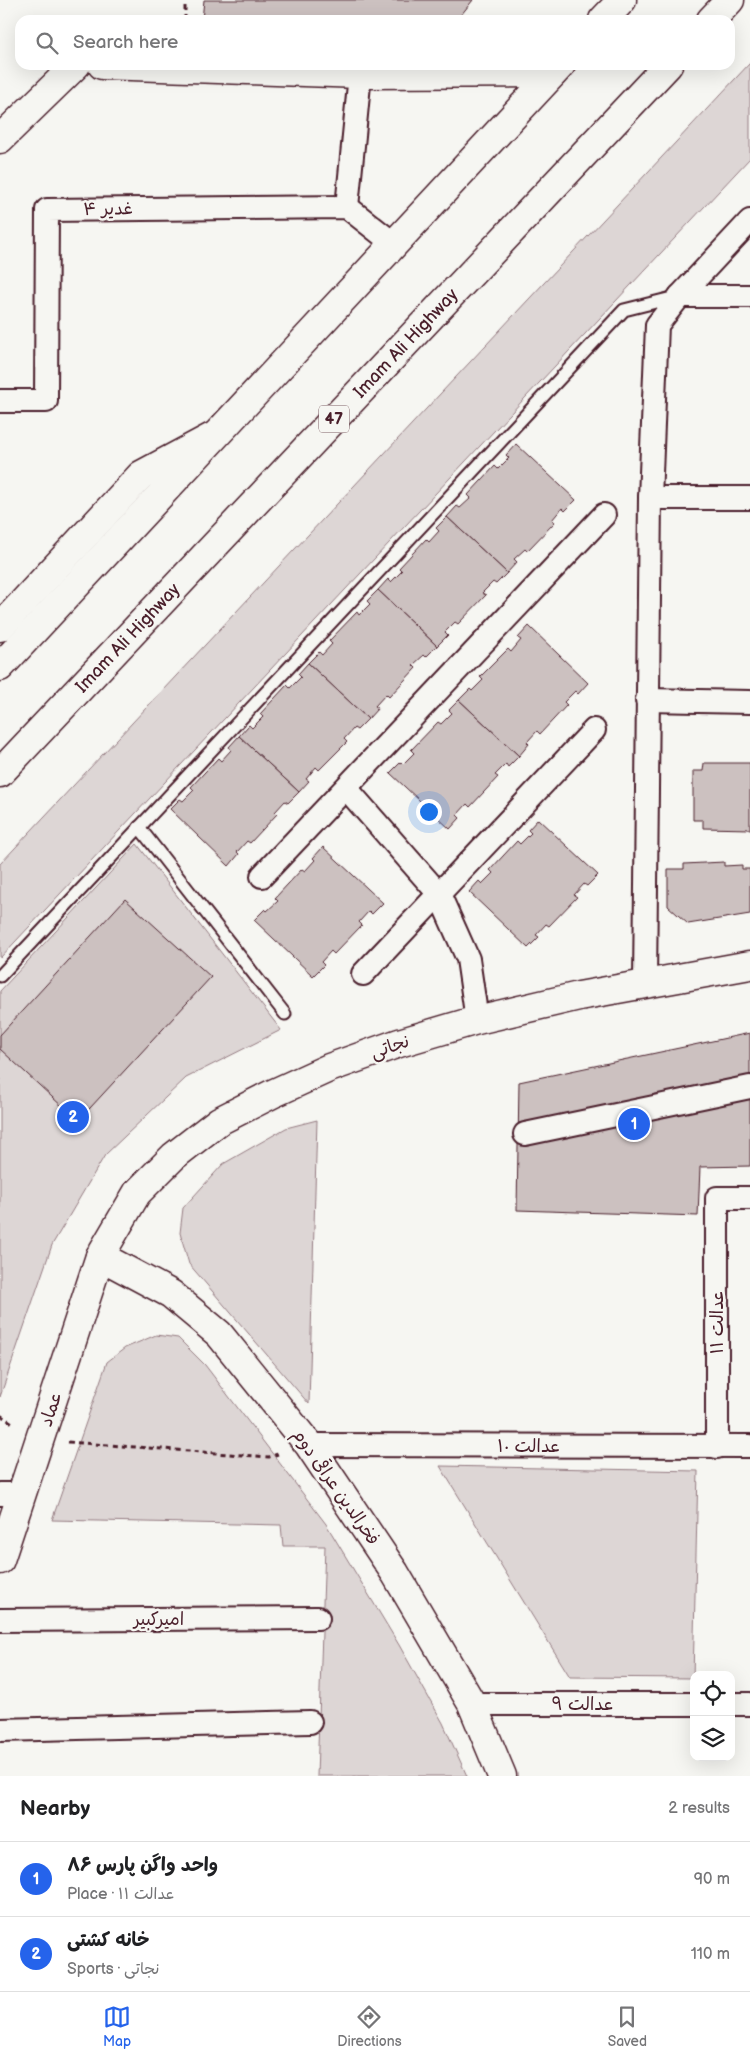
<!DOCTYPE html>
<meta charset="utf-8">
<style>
body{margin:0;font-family:"Balsamiq Sans","Playpen Sans Arabic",sans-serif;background:#f6f6f6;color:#202124}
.controls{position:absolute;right:15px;bottom:15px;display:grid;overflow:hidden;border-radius:10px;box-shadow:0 5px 20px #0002}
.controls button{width:45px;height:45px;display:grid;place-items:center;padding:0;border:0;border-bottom:1px solid #e0e0e0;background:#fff;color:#202124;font:25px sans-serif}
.you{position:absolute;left:428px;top:811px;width:18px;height:18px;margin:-12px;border:4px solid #fff;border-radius:50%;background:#1a73e8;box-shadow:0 0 0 8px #1a73e833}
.badge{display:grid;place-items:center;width:32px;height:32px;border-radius:50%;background:#2563eb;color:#fff;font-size:16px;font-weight:700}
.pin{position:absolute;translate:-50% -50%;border:2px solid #fff;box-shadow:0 1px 5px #0006}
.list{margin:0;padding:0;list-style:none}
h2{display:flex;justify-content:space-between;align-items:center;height:65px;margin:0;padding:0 20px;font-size:21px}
h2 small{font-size:16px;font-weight:400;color:#757577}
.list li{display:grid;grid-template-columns:32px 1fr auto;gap:15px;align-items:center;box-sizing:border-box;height:75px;padding:0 20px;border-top:1px solid #e0e0e0}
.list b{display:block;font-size:19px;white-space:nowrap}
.list p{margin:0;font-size:16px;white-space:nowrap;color:#757577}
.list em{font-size:16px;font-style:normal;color:#757577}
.icon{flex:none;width:28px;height:28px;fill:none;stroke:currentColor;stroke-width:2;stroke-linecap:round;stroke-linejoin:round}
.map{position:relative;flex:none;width:750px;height:1776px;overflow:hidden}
.search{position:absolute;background:#fff;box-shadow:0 5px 20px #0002;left:15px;right:15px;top:15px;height:55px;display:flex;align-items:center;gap:12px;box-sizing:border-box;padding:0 18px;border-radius:15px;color:#757577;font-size:19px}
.sheet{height:215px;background:#fff}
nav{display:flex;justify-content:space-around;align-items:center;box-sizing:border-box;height:70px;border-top:1px solid #e0e0e0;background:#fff;font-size:14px;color:#757577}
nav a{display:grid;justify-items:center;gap:2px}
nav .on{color:#2563eb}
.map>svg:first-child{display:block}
.green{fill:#ddd6d5;stroke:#947a80}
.building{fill:#ccc1c0;stroke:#4a1f2b}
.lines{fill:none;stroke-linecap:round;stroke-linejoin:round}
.service-casing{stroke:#4a1f2b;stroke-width:15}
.minor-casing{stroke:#4a1f2b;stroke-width:26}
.tertiary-casing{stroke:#4a1f2b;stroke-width:31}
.secondary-casing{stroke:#4a1f2b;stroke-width:31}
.trunk-casing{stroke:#4a1f2b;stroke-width:31}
.path{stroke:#4a1f2b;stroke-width:3;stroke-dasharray:5 4;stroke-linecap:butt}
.service{stroke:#f6f6f2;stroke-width:11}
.minor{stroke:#f6f6f2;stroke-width:22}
.tertiary{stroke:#f6f6f2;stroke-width:28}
.secondary{stroke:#f6f6f2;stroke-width:28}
.trunk{stroke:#f6f6f2;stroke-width:28}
.labels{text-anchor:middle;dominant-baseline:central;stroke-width:5;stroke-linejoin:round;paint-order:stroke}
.shield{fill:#f6f6f2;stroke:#7e6067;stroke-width:1}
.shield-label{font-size:16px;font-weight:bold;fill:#4a1f2b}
.street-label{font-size:18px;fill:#4a1f2b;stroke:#f6f6f2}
</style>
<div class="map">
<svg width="750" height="1776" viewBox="0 0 750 1776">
<rect width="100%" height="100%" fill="#f6f6f2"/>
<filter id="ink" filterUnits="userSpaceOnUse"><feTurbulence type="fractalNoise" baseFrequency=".02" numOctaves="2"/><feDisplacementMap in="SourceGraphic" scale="10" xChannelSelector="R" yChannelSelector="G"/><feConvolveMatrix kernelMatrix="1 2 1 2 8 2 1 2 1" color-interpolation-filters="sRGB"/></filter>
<g filter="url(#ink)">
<g class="green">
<path d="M750 63V158L0 958V864Z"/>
<path d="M137 844 281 1030 186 1078 105 1155 52 1245 0 1397V991Z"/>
<path d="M317 1120 309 1404 189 1264 180 1233 183 1208 223 1164 286 1128Z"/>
<path d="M156 1335 178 1338 205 1365 326 1524 399 1645 443 1723 467 1776H317L325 1546H283L281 1525 52 1520 107 1362 125 1348Z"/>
<path d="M440 1466 698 1471 693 1678 570 1677Z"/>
</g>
<g class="building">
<path d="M204 0H473L457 20H202Z"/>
<path d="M516 444 576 500 565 511 562 508 552 520 555 522 527 551 525 549 514 559 517 562 507 573 447 517 457 506 460 508 471 498 468 495 495 466 498 469 509 458 506 455Z"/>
<path d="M447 517 507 573 496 584 493 582 482 593 486 595 458 624 455 622 445 632 448 635 437 646 378 590 388 579 391 582 402 571 399 568 426 539 429 542 439 531 436 528Z"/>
<path d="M378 590 437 646 426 657 424 655 413 665 416 668 389 697 386 694 375 706 378 708 368 719 308 663 319 652 322 655 332 644 329 641 357 612 359 615 370 604 367 601Z"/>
<path d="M529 626 588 683 578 694 575 691 564 702 567 705 540 734 537 731 527 742 529 744 519 756 459 700 470 689 472 691 483 680 480 677 508 649 511 652 521 640 518 638Z"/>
<path d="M308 663 368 719 357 730 354 728 344 739 347 742 319 770 316 767 306 779 309 781 299 792 239 736 249 725 252 728 263 717 260 714 287 685 290 688 301 677 298 674Z"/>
<path d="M459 700 519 756 508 767 506 764 495 775 498 777 470 807 467 804 457 815 460 818 450 829 390 773 401 762 403 764 414 753 411 750 438 722 441 724 452 713 449 710Z"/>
<path d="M239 736 299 792 288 803 285 801 275 812 277 814 250 843 247 841 237 852 239 854 229 866 170 809 180 799 183 801 194 790 191 787 218 758 221 761 231 750 229 747Z"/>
<path d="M704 763H750V829L703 828V820H693V771H703Z"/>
<path d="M538 819 598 875 587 886 584 884 574 895 577 897 549 926 546 924 536 935 539 937 528 948 469 892 479 881 482 884 493 873 490 870 517 841 520 844 531 833 528 830Z"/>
<path d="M323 847 383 903 372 914 369 911 359 922 362 925 334 954 331 951 321 962 324 965 313 976 254 920 265 909 267 911 278 901 275 898 302 869 305 871 315 860 313 858Z"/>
<path d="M724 862V866L742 865V869H750V914L688 924 668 906V869H684V864Z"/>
<path d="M125 899 211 977 78 1121 0 1049V1035Z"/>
<path d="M750 1033V1166L700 1167 698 1216 517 1210 519 1082Z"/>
</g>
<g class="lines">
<g class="service-casing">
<g id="service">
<path d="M139 827 285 1014"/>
<path d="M0 976 624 310 676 297"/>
</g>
</g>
<g class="minor-casing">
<g id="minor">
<path d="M347 207 360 74"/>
<path d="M680 296H750"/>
<path d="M0 401H46L47 210 347 207 394 244"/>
<path d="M650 498H750"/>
<path d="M647 700 750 702"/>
<path d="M346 788 439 894 468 959 477 1020"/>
<path d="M262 876 604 515"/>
<path d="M363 974 594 730"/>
<path d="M645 983 650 498 657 325 680 296 750 221"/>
<path d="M525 1134 750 1087"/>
<path d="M309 1445 750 1446"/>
<path d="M717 1447V1198H750"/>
<path d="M0 1494H23"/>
<path d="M0 1620 318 1618"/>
<path d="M472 1704H694"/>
<path d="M731 1704H750"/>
<path d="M0 1730 310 1722"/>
</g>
</g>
<g class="tertiary-casing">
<g id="tertiary">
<path d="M102 65 360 74 553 73"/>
<path d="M0 139 76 65"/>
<path d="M100 1256 171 1294 219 1334 309 1445 395 1573 472 1704 502 1776"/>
<path d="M0 1560 100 1256 137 1193 174 1156 219 1121 272 1094 329 1068 399 1043 477 1020 579 996 750 965"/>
</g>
</g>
<g class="secondary-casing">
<path id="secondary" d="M0 627 141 475 212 437"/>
</g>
<g class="trunk-casing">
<g id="trunk">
<path d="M603 20 622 0"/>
<path d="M711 20 730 0"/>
<path d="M0 667 561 65"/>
<path id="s1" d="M0 773 668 65"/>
</g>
</g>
<g class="path">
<path d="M185 20V0"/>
<path d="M0 1415 14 1424"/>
<path d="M68 1442 269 1457 278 1454"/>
</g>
<use href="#service" class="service"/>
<use href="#minor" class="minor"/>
<use href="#tertiary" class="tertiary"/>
<use href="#secondary" class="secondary"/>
<use href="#trunk" class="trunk"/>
</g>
</g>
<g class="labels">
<rect class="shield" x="319" y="405.5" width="30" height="27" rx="4"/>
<g class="shield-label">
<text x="334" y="419">47</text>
</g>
<g class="street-label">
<text transform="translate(108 209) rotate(-1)">غدیر ۴</text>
<text stroke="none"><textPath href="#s1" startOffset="591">Imam Ali Highway</textPath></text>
<text stroke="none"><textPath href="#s1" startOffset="186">Imam Ali Highway</textPath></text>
<text transform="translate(390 1047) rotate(-19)">نجاتی</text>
<text transform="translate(717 1322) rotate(-90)">عدالت ۱۱</text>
<text transform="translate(51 1409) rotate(-72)">عماد</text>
<text x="529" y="1446">عدالت ۱۰</text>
<text transform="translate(336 1487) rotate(55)">فخرالدین عراقی دوم</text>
<text x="159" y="1619">امیرکبیر</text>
<text x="583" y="1704">عدالت ۹</text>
</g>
</g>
</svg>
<div class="controls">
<button><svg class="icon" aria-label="locate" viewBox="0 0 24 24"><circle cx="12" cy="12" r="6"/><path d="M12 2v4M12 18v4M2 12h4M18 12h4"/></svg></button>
<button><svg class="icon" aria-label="layers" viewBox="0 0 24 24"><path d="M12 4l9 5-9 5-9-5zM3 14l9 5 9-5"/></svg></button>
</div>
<div class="you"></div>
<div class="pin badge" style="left:634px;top:1124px">1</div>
<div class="pin badge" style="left:73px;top:1117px">2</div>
<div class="search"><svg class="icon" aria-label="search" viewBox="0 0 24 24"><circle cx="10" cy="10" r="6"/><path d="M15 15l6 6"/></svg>Search here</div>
</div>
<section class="sheet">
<h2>Nearby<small>2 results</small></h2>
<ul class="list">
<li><span class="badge">1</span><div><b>۸۶ واحد واگن پارس</b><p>Place · عدالت ۱۱</p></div><em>90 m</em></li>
<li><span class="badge">2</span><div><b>خانه کشتی</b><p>Sports · نجاتی</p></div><em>110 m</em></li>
</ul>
</section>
<nav>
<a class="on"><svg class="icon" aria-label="map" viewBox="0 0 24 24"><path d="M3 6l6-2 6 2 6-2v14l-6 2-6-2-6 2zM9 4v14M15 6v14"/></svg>Map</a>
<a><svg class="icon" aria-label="directions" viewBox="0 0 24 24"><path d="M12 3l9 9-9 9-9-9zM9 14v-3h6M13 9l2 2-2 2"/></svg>Directions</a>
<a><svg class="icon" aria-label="saved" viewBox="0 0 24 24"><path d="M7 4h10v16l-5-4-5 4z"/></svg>Saved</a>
</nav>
